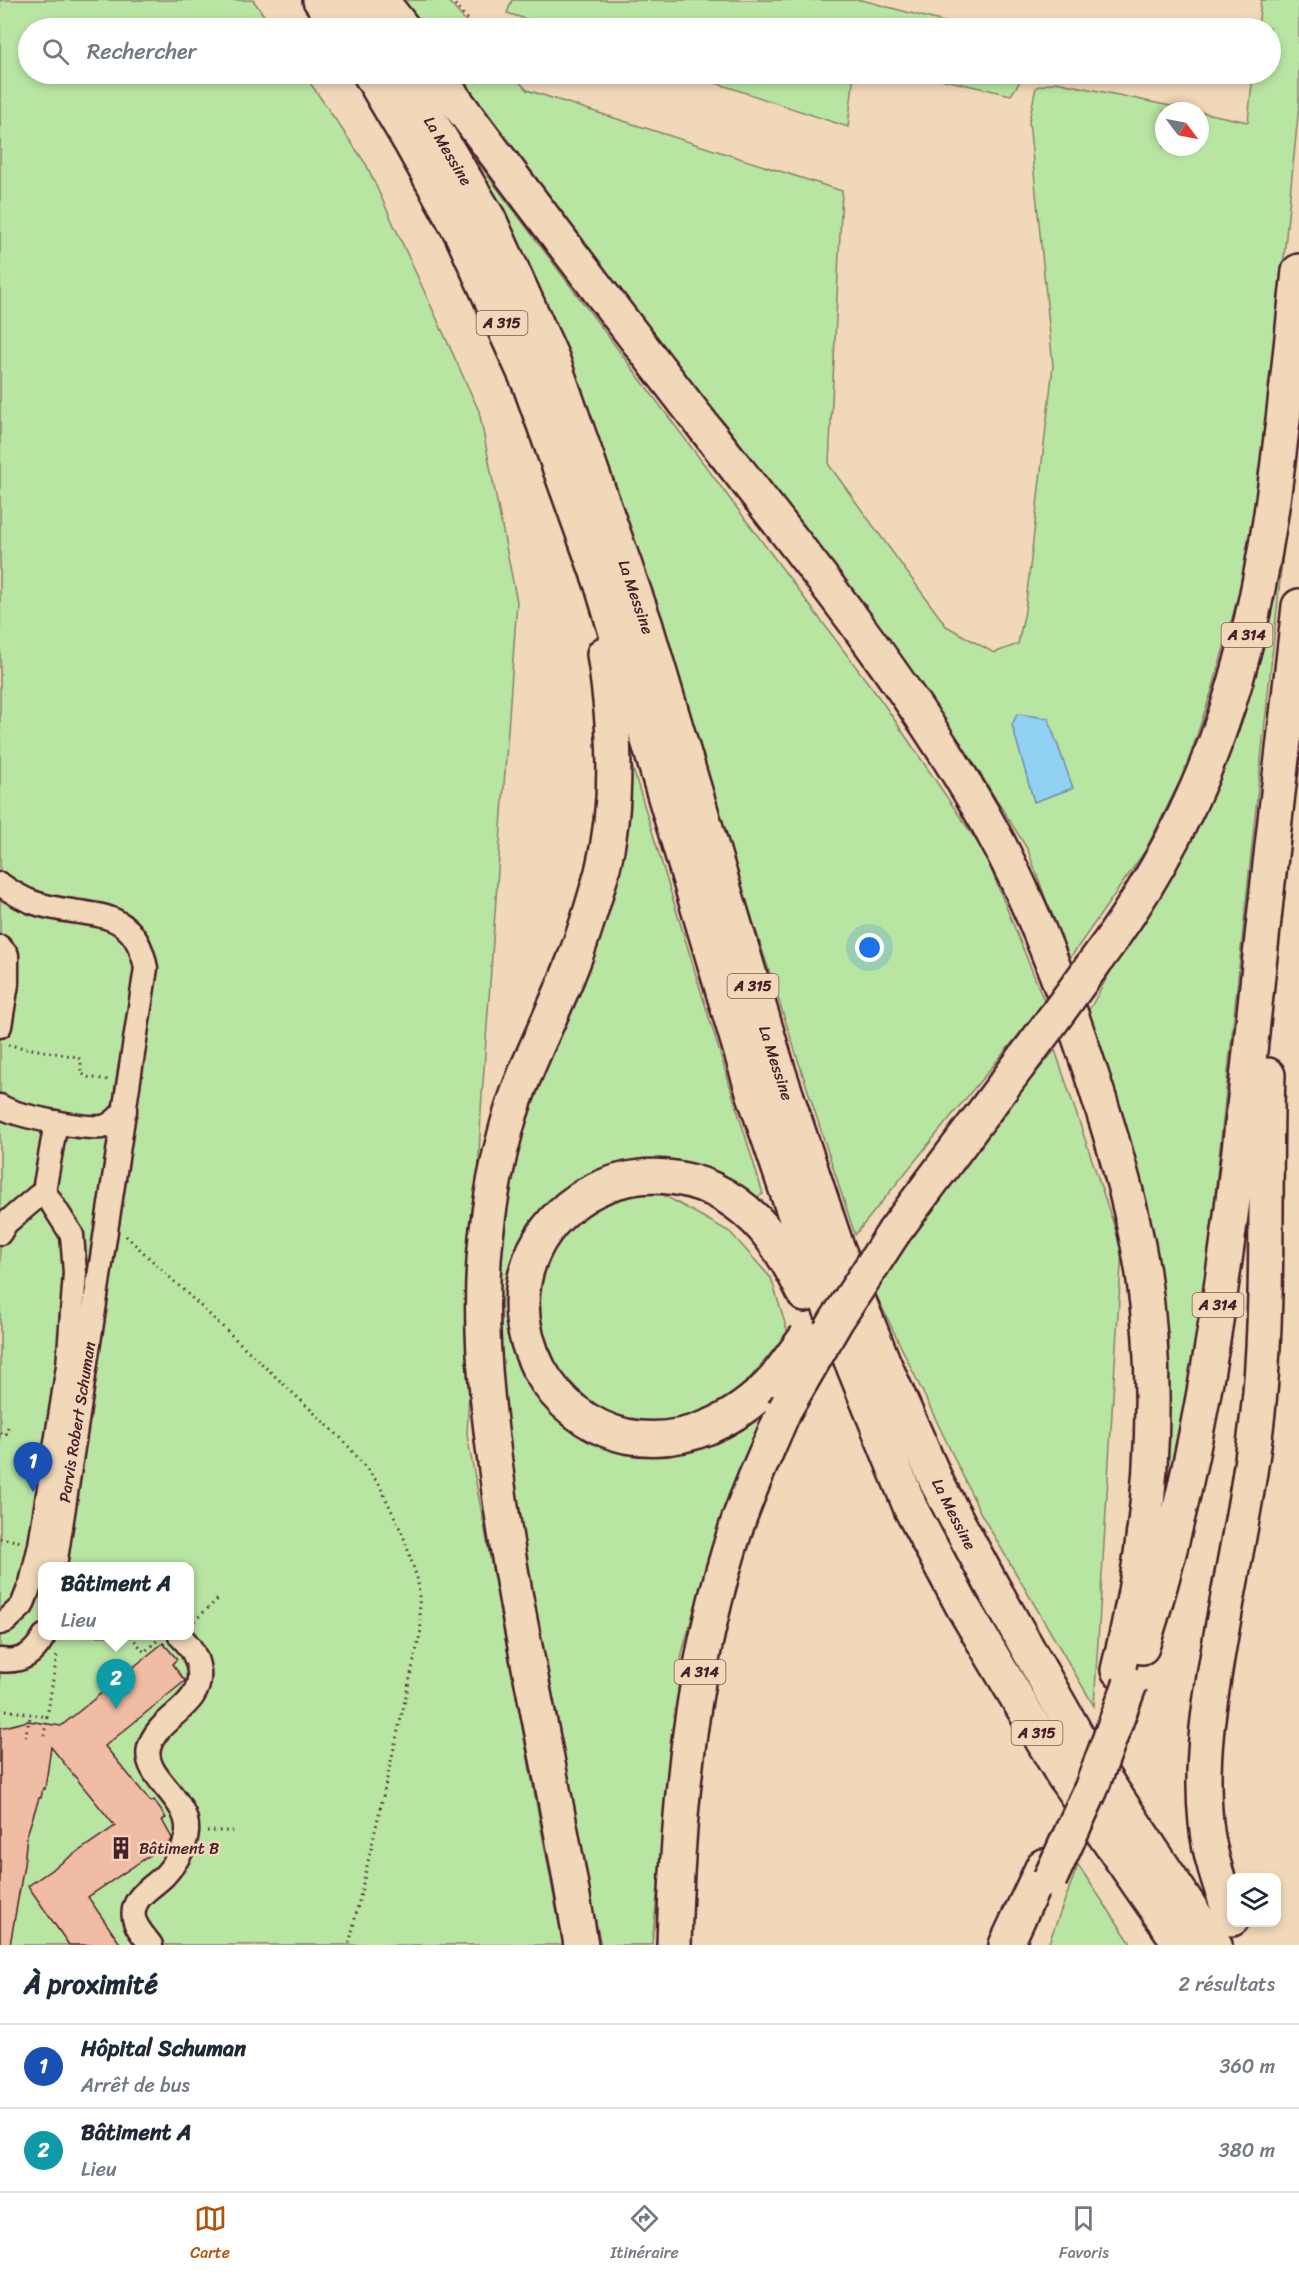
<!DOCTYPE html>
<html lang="fr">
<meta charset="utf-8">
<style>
body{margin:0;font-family:Sriracha,sans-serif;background:#f2f2f3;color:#1f2937}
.controls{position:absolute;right:18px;bottom:18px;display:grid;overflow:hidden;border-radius:12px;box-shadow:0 3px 9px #0003}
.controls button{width:54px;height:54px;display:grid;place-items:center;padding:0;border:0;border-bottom:2px solid #e0e1e3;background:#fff;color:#1f2937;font:30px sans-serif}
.compass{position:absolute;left:1155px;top:102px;width:54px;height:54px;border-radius:50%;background:#fff;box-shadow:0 3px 9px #0003;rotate:122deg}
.you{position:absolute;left:870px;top:948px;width:21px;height:21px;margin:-15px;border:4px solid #fff;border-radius:50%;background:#1a73e8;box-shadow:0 0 0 9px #1a73e833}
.badge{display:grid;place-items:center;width:39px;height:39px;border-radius:50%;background:#b45309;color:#fff;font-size:20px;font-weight:700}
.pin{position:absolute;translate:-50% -50px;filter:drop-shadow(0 2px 3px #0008)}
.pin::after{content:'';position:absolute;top:32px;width:21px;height:18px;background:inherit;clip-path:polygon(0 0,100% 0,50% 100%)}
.popup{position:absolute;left:38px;top:1562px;width:156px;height:78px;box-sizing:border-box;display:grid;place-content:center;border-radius:12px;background:#fff;filter:drop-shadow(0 2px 4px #0005);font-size:20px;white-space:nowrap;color:#747a83}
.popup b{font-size:22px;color:#1f2937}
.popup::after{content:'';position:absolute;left:50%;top:100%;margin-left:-12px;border:12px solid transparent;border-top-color:#fff}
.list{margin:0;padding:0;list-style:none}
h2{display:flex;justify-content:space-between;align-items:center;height:78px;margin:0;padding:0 24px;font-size:26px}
h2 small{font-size:20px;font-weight:400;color:#747a83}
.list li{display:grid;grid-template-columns:39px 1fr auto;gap:18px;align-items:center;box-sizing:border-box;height:84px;padding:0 24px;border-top:2px solid #e0e1e3}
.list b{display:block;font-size:22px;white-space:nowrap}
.list p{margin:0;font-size:20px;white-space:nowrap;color:#747a83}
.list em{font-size:20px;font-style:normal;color:#747a83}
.icon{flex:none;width:33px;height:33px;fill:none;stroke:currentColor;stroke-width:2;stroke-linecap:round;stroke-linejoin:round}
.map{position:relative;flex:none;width:1299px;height:1945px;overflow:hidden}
.search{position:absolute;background:#fff;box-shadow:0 3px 9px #0003;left:18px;right:18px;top:18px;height:66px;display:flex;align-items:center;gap:15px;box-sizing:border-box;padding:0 21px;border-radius:33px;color:#747a83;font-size:22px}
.sheet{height:246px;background:#fff}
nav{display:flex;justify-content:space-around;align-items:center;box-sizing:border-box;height:84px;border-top:2px solid #e0e1e3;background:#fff;font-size:16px;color:#747a83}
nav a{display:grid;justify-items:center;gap:3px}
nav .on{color:#b45309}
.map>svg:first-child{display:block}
.green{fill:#b9e5a3;stroke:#828267;stroke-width:1.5;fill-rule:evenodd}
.water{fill:#91d1f3;stroke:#758aa3;stroke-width:1.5}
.building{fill:#f1bca4;stroke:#4a1f2b;stroke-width:1.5}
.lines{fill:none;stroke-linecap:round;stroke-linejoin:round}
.minor-casing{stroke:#4a1f2b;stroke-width:27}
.highway-casing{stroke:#4a1f2b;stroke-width:38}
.path{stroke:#4a1f2b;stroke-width:3;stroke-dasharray:1.5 4.5;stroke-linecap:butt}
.minor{stroke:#f1d8b8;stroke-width:22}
.highway{stroke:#f1d8b8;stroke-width:33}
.highway-bridge-casing{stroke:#4a1f2b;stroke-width:38;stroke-linecap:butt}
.highway-bridge{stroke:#f1d8b8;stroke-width:33}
.labels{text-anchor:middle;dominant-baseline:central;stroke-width:5;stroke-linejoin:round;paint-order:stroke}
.shield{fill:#f1d8b8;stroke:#7c5655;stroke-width:1.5}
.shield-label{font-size:15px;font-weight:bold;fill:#4a1f2b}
.street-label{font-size:16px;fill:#4a1f2b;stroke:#f1d8b8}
.poi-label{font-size:16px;fill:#4a1f2b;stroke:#f1d8b8;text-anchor:start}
</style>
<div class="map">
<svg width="1299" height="1945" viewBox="0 0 1299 1945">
<rect width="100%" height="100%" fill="#f1d8b8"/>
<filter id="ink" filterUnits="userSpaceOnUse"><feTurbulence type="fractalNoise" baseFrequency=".0167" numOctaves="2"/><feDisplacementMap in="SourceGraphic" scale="12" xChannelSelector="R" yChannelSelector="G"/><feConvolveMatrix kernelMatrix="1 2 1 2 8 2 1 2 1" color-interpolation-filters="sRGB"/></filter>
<g filter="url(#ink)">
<g class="green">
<path d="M0 0H253L273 28H28V74H304L366 164 479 411 517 602 481 1110 467 1435 563 1945H0ZM42 1566H189V1636H42Z"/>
<path d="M403 0H447L472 28H424Z"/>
<path d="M512 0H862L966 28H554L507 13Z"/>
<path d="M1261 0H1299V105L1257 528 1213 687 1185 771 1145 851 1068 961 1028 850 961 743 458 74H512L527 90 842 191 829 465 946 626 994 653 1018 644 1025 611 1053 366 1029 121 1036 87 1056 82 1194 111H1164V147H1200V112L1248 122 1253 74H1270V28H1258Z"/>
<path d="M689 74H854L848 127Z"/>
<path d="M918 74H1025L1011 95Z"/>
<path d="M476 160 883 703 984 852 1045 1003 957 1109 855 1235 693 737 618 496 565 343Z"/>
<path d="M1287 514 1205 1290 1187 1404 1160 1511 1169 1336 1088 1012 1189 830Z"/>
<path d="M626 746 763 1194 748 1203 718 1180 565 1191 512 1323 619 1448 770 1403 718 1526 682 1653 652 1945H601L522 1579 497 1347 500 1224 521 1114Z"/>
<path d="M1055 1050 1122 1249 1094 1706 981 1514 872 1286 927 1204Z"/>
<path d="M625 1192 660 1193 730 1232 771 1278 788 1333 738 1392 689 1420 647 1427 603 1417 574 1395 550 1365 536 1324V1287L567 1223Z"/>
<path d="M1078 1865 1132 1945H1048Z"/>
</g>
<path class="water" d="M1017 714 1048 718 1073 788 1034 802 1012 725Z"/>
<path class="building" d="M163 1643 177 1659 172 1664 185 1681 105 1746 151 1802 154 1800 166 1818 162 1820 172 1838 171 1841 88 1897 121 1945H69L28 1886 115 1826 51 1747 45 1789 43 1788 41 1798H39L27 1835 24 1865 10 1945H0V1728L28 1721 61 1726Z"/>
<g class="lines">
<g class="minor-casing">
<g id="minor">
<path d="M0 884C10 891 21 898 32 902 82 921 133 899 146 968L55 1566"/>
<path d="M0 947 7 955V984L0 1026"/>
<path d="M0 1106C15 1116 83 1129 102 1127 111 1126 119 1117 125 1111"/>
<path d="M0 1233 6 1223 44 1191 56 1122"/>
<path d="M0 1623 6 1621 22 1606 31 1583 40 1545 68 1366 75 1273 72 1235 44 1191"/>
<path d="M0 1660C22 1663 34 1654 44 1636"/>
<path d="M151 1945C145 1937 136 1928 134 1918 130 1898 152 1888 164 1876 175 1864 185 1849 187 1832 190 1798 142 1777 149 1748 157 1716 203 1708 199 1671 197 1656 190 1645 180 1636"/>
</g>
</g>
<g class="highway-casing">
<g id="highway">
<path d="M320 0 340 28"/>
<path d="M353 0 374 28"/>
<path d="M381 0 403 28"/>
<path d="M370 74 409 140 461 233 529 383 602 586 752 1089 808 1254 911 1509 963 1607 1064 1777 1181 1945"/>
<path d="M402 74 489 219 552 358 645 623 779 1073 836 1244 885 1366 938 1485 994 1589 1084 1748 1215 1945"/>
<path d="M436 74C526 196 618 316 711 436 802 552 896 668 972 796 1018 872 1050 953 1079 1037 1105 1114 1130 1193 1143 1273 1162 1401 1150 1545 1118 1670"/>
<path d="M1092 966C1151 888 1198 799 1228 706 1273 566 1283 416 1299 271"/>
<path d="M894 1232 1046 1029"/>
<path d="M775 1379C737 1421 683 1447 626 1436 589 1428 557 1402 539 1369 467 1228 643 1109 756 1220 777 1241 792 1268 805 1295"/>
<path d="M1142 1647C1209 1437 1233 1214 1256 995 1269 866 1285 736 1299 606"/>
<path d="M1232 1919C1221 1888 1209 1855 1206 1823 1199 1757 1211 1694 1222 1629 1236 1550 1253 1472 1260 1392 1269 1287 1264 1180 1268 1075"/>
<path d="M581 1945C556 1783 515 1624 495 1462 485 1388 478 1311 486 1237 490 1200 497 1162 507 1126 523 1068 553 1016 574 960 585 931 594 901 602 872 620 800 615 727 604 654"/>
<path d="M674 1945C678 1803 692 1660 737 1525 750 1486 768 1449 784 1411"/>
<path d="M1006 1945 1043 1866"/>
</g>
</g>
<g class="path">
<path d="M451 0 466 18 482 28"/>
<path d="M8 1045 78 1057 81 1061V1072L86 1077 110 1080"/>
<path d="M126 1236 345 1442 379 1484 403 1535 418 1581 421 1630 349 1945"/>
<path d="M0 1433 6 1434 8 1427"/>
<path d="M0 1538 22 1542"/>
<path d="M194 1621 219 1598"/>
<path d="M131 1636 144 1652 161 1637"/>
<path d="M0 1709 47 1717 57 1655"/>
<path d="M44 1736 47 1717"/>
<path d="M25 1737 31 1714"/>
<path d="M207 1831H235"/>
</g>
<use href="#minor" class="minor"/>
<use href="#highway" class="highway"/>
<g class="highway-bridge-casing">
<g id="highway-bridge">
<path d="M1046 1029 1092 966"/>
<path d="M775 1379 806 1337"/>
<path d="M784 1411 836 1321 894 1232"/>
<path d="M1050 1879 1091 1789 1130 1684"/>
</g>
</g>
<use href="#highway-bridge" class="highway-bridge"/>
</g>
</g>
<defs>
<g id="building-bare" transform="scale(1.8)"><path d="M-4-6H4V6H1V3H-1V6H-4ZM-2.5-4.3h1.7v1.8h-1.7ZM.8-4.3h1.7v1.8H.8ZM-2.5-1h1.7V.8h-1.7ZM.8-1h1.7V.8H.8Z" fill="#4a1f2b" stroke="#f1d8b8" stroke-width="2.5" paint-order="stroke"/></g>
</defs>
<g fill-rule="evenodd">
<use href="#building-bare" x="121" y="1848"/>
</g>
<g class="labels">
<g class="shield">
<rect x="476.5" y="311" width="51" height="24" rx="4.5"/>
<rect x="1221.5" y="623" width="51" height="24" rx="4.5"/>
<rect x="727.5" y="974" width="51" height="24" rx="4.5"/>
<rect x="1192.5" y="1293" width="51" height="24" rx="4.5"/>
<rect x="674.5" y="1660" width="51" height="24" rx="4.5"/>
<rect x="1011.5" y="1721" width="51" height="24" rx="4.5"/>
</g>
<g class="shield-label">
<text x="502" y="323">A 315</text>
<text x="1247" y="635">A 314</text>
<text x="753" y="986">A 315</text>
<text x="1218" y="1305">A 314</text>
<text x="700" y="1672">A 314</text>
<text x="1037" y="1733">A 315</text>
</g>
<g class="street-label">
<text transform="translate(448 151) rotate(59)">La Messine</text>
<text transform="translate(636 597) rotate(71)">La Messine</text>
<text transform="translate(776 1063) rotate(72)">La Messine</text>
<text transform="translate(77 1422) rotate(-81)">Parvis Robert Schuman</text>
<text transform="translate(954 1514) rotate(63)">La Messine</text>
</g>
<g class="poi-label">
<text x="139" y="1848">Bâtiment B</text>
</g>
</g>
</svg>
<div class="controls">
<button><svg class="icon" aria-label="layers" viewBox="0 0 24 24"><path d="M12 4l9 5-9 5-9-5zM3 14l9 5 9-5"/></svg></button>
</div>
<svg class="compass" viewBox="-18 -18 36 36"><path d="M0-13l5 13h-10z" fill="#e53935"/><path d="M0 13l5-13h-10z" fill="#747a83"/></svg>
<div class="you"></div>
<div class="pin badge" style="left:33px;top:1492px;background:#1a4fb4">1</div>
<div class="pin badge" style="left:116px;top:1709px;background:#0f9aa8">2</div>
<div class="popup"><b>Bâtiment A</b>Lieu</div>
<div class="search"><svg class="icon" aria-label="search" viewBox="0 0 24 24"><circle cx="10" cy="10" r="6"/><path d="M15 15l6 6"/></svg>Rechercher</div>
</div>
<section class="sheet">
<h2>À proximité<small>2 résultats</small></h2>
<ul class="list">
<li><span class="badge" style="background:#1a4fb4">1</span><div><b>Hôpital Schuman</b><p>Arrêt de bus</p></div><em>360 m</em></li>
<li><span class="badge" style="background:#0f9aa8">2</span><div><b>Bâtiment A</b><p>Lieu</p></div><em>380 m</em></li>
</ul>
</section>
<nav>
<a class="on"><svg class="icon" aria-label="map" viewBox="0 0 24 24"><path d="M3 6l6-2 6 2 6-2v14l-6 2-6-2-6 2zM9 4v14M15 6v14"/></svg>Carte</a>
<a><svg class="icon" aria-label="directions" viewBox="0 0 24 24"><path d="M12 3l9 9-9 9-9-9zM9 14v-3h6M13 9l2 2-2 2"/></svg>Itinéraire</a>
<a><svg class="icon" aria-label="saved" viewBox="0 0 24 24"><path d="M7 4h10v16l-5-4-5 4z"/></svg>Favoris</a>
</nav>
